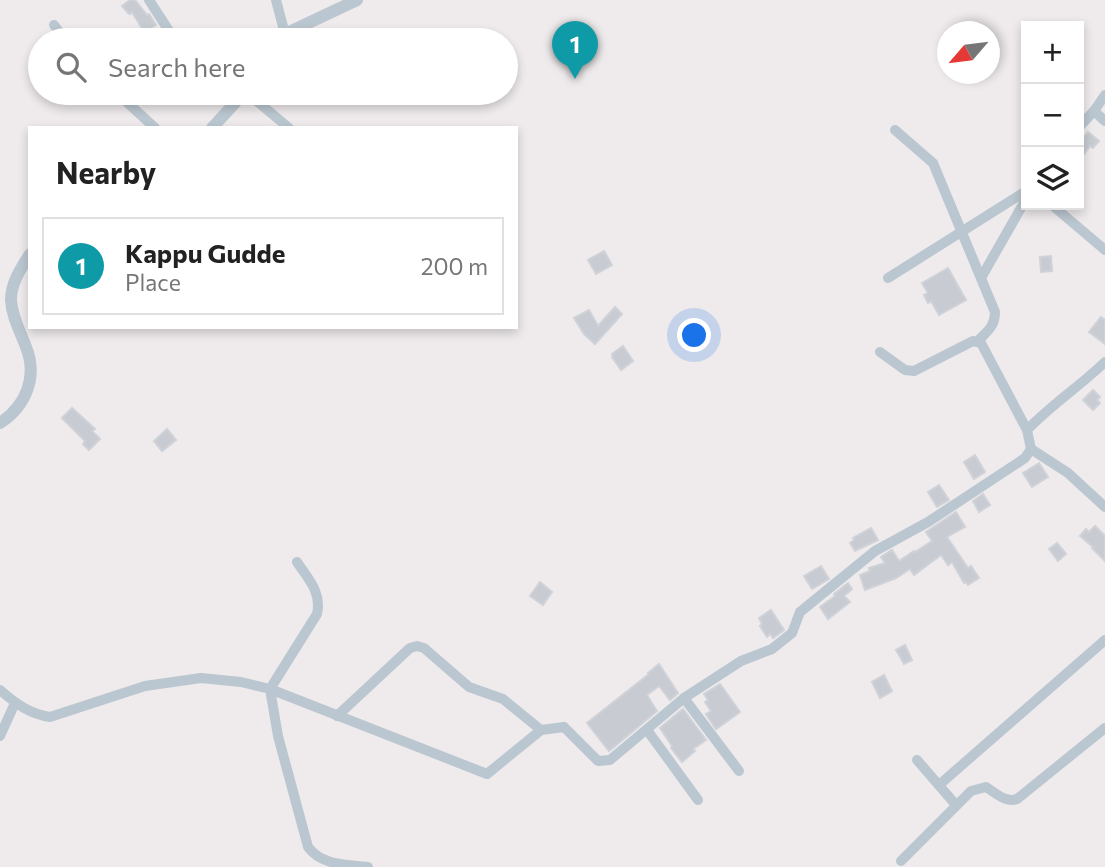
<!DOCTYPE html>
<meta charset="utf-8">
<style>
body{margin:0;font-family:Commissioner,sans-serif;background:#f6f6f6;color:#222}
.controls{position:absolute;right:21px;top:21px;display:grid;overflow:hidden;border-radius:0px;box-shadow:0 4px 10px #0003}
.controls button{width:63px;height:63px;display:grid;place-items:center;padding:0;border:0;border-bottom:2px solid #e0e0e0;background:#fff;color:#222;font:35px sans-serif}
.compass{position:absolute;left:937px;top:21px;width:63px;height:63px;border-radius:50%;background:#fff;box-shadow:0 4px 10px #0003;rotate:242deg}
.you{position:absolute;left:695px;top:336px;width:24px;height:24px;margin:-18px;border:5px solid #fff;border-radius:50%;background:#1a73e8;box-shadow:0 0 0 10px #1a73e833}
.badge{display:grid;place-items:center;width:46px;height:46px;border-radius:50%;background:#0f766e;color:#fff;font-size:23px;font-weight:700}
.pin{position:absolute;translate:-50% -58px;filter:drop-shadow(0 2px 4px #0008)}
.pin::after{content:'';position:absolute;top:37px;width:24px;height:21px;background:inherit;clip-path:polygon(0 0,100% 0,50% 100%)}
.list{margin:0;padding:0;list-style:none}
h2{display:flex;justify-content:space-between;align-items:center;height:91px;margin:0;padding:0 28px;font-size:30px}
h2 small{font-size:23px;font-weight:400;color:#767676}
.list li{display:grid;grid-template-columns:46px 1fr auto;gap:21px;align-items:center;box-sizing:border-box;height:98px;margin:0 14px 14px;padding:0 14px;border:2px solid #e0e0e0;border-radius:0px}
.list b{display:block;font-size:26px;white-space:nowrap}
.list p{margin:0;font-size:23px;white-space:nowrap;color:#767676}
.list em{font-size:23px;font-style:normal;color:#767676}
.icon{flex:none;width:38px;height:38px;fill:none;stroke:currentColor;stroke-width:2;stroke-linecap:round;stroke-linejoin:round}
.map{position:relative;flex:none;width:1105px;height:867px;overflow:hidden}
.search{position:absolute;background:#fff;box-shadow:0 4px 10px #0003;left:28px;top:28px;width:490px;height:77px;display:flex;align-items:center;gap:18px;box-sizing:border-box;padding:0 24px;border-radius:38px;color:#767676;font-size:26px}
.panel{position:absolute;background:#fff;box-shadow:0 4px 10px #0003;left:28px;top:126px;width:490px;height:203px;border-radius:0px}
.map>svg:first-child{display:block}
.building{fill:#c8cbd1;stroke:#cfd2d8;stroke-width:2}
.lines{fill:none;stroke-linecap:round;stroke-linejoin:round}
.minor{stroke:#bbc7d0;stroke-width:10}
.tertiary{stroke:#bbc7d0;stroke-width:12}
</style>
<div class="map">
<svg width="1105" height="867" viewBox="0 0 1105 867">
<rect width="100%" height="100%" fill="#efebec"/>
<g class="building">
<path d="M130 0H135L147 15 149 14 156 25 144 32 132 12 130 14 128 13 122 6Z"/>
<path d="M1088 132 1099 141 1093 148 1090 146 1079 161V143Z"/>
<path d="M604 251 612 265 596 274 588 260Z"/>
<path d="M1051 256 1052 271 1041 272 1040 257Z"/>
<path d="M948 268 966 300 939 315 931 301 928 303 924 295 928 293 922 283Z"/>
<path d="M615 307 622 314 595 344 584 334 574 318 589 310 598 326Z"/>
<path d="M1101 317 1105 320V344L1089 332Z"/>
<path d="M623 346 633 361 621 370 612 357 613 356 612 354Z"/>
<path d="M1093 390 1100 397 1097 400 1100 403 1093 410 1083 400Z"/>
<path d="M72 408 95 429 92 431 100 439 89 450 83 444 85 441 62 418Z"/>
<path d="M167 429 176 440 162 451 154 441Z"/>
<path d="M975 455 985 472 974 479 964 462Z"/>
<path d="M1039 463 1048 477 1032 487 1023 473Z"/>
<path d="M939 485 949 500 937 507 928 492Z"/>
<path d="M983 494 990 505 979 512 973 501Z"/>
<path d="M956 512 965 527 947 537 968 568 971 566 979 578 968 585 966 582 964 583 952 562 948 565 941 555 914 575 910 569 896 578 865 590 860 575 870 571 869 568 885 563 881 557 892 550 899 561 914 551 915 552 932 541 926 532Z"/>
<path d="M1095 526 1105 536V561L1092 548 1093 547 1080 536 1086 529 1089 532Z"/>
<path d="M871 528 878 540 855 551 850 543 854 540 853 538Z"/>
<path d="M1057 543 1066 554 1058 561 1049 549Z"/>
<path d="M821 566 829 579 812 589 804 576Z"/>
<path d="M540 582 552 592 543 605 530 596Z"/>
<path d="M848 583 852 589 844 596 850 602 828 619 820 607 835 596 834 594Z"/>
<path d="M771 610 784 630 773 638 770 634 767 637 760 626 762 624 759 618Z"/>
<path d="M905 645 912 660 904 664 896 650Z"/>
<path d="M659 664 678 693 670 700 659 686 647 695 657 711 609 751 587 723 649 674 648 673Z"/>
<path d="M884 675 892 691 880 698 872 682Z"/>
<path d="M720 684 740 712 716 729 706 714 711 711 705 702 708 700 704 694Z"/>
<path d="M683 709 706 740 693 749 695 751 682 762 671 748 672 746 660 728Z"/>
</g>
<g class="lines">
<g class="minor">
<path d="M149 0 175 40"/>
<path d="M276 0 285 34"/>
<path d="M54 25 66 40"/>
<path d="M117 93 155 128"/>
<path d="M227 93 237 101"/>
<path d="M247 93 289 128"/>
<path d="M1094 111 1105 121"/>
<path d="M1079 127 1094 111 1105 95"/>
<path d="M895 130 933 163 995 312C995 327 987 331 977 342"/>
<path d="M1052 205 1105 250"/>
<path d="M888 278 1026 191"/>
<path d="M981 278 1026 199"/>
<path d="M880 352 905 370 914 371 973 341 981 343 1027 430"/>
<path d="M1031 449 1068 473 1105 507"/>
<path d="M297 562C308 579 322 592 317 614L270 689 278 736 308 847C322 866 347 864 368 867"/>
<path d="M0 690C16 704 30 714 50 717L145 686 201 678 241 682 270 689 487 774 541 730 564 727 598 761 610 760 684 698 741 661 772 649 792 633 800 612 875 551 928 522 1025 458 1031 449 1027 430C1051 405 1080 386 1105 362"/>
<path d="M684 698 739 771"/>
<path d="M337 716 410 648 417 646 424 648 469 687 503 699 541 730"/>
<path d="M647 730 698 800"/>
<path d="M0 736 15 703"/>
<path d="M917 760 956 805"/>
<path d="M939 785 1105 640"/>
<path d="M901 861 971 791 986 787C996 793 1005 803 1017 799L1105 728"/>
</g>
<g class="tertiary">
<path d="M280 40 285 34 357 0"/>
<path d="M212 128 244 93"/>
<path d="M0 423C26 406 38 377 26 347 20 331 12 317 11 300 11 283 21 268 30 254"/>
</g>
</g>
</svg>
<div class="controls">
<button>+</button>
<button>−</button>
<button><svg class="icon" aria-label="layers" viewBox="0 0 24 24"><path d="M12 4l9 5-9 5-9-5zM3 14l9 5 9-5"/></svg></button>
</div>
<svg class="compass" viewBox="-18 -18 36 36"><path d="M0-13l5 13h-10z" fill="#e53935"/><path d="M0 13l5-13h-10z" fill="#767676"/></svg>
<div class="you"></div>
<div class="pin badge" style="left:575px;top:79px;background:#0f9aa8">1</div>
<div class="search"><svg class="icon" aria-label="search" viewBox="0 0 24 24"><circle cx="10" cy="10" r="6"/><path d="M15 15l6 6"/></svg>Search here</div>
<section class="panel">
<h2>Nearby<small></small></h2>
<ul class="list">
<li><span class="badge" style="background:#0f9aa8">1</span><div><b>Kappu Gudde</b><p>Place</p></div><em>200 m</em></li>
</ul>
</section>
</div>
